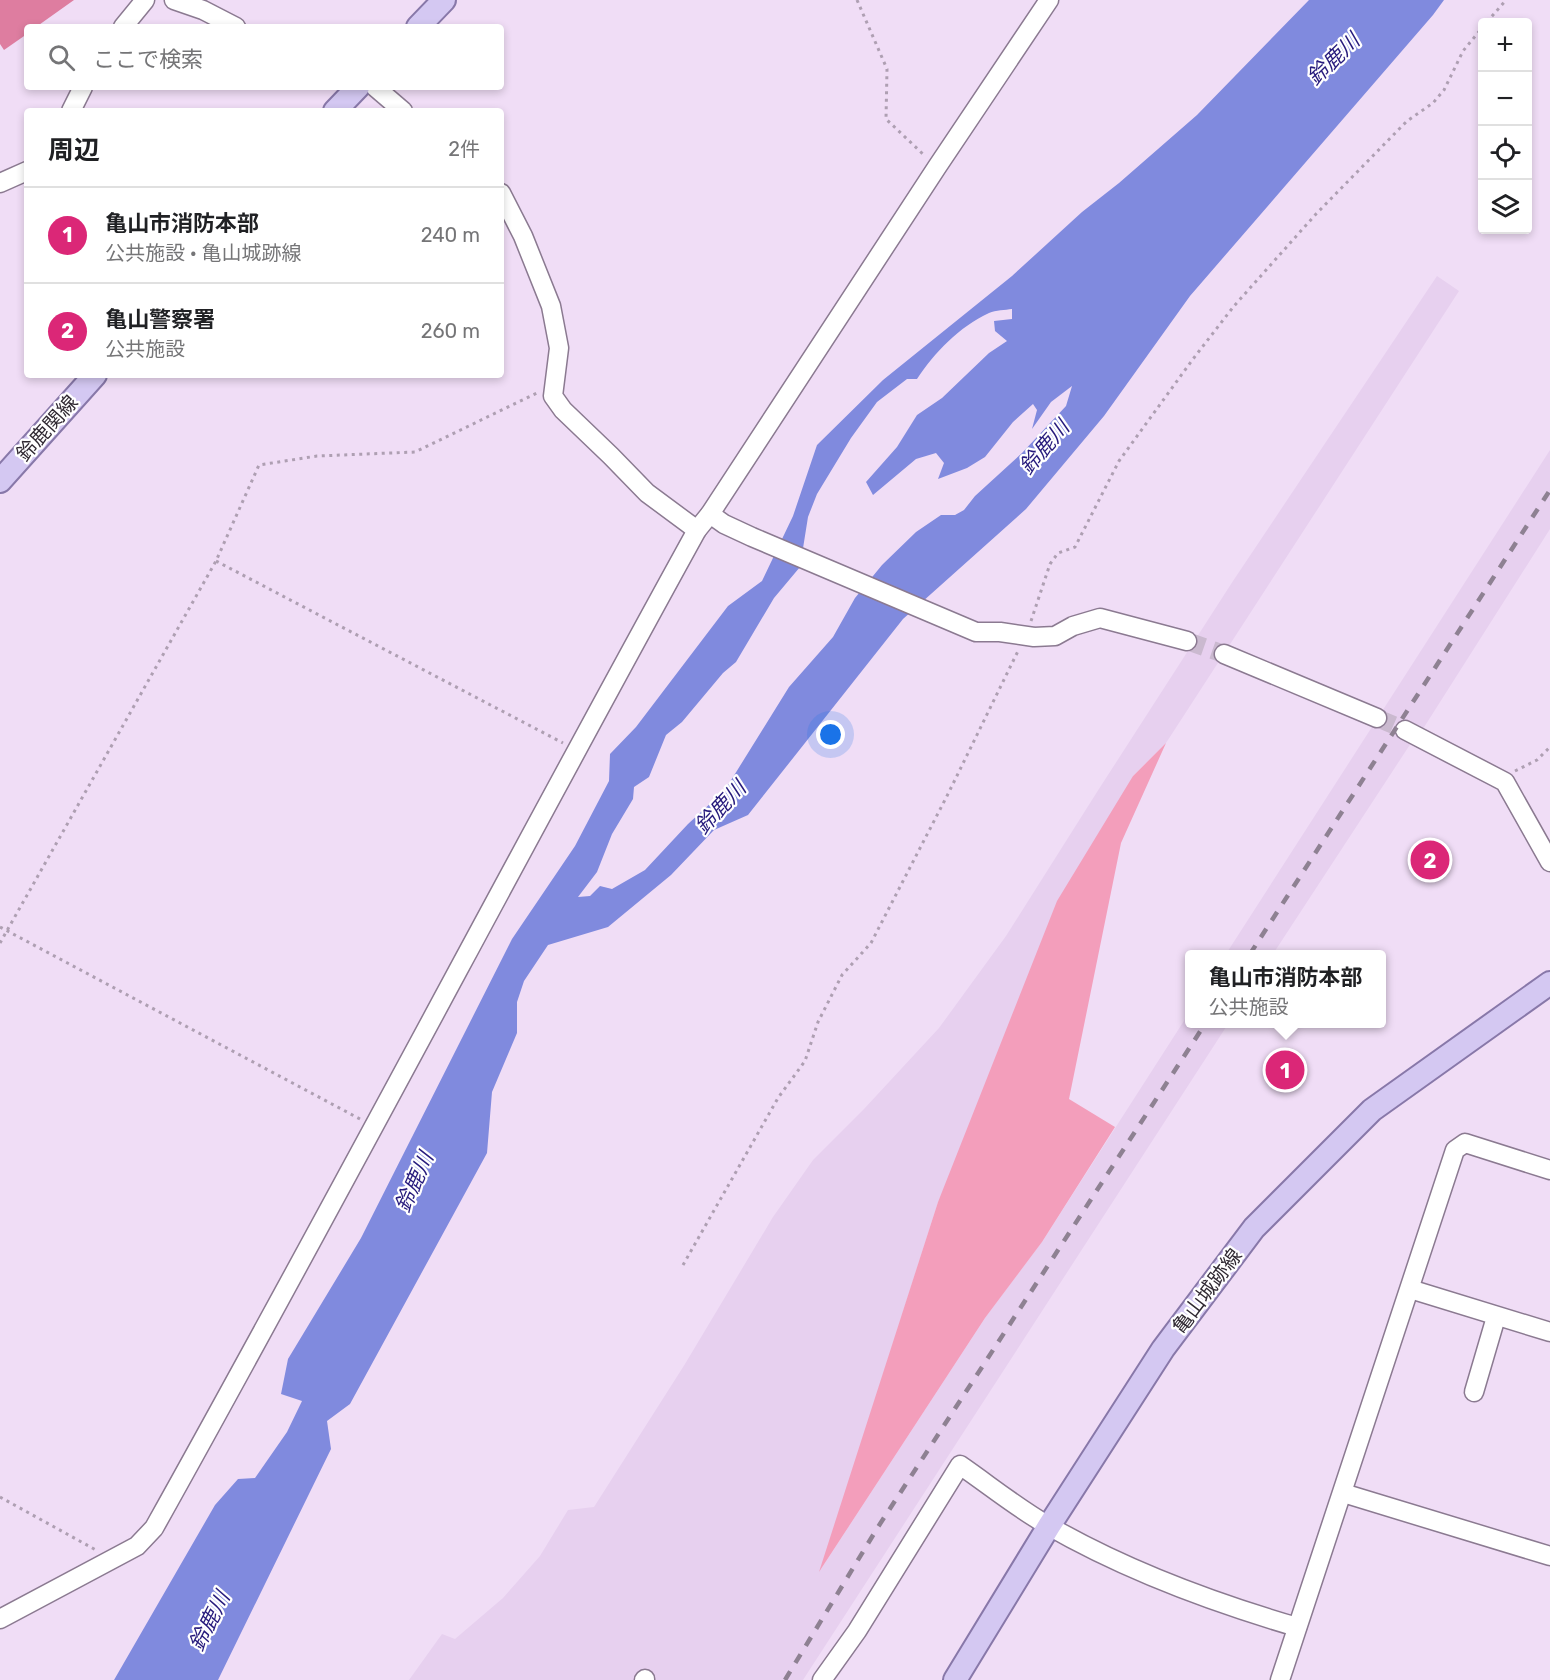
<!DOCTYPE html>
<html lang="ja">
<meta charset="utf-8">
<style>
body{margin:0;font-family:Rubik,"Noto Sans JP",sans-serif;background:#f6f6f6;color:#202124}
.controls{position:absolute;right:18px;top:18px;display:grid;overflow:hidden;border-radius:6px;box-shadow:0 3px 9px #0003}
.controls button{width:54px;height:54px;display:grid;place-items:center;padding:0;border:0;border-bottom:2px solid #e0e0e0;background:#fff;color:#202124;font:30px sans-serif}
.you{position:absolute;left:831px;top:735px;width:21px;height:21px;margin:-15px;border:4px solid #fff;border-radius:50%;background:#1a73e8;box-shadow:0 0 0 9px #1a73e833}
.badge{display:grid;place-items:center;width:39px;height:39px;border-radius:50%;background:#db2777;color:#fff;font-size:20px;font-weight:700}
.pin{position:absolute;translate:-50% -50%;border:3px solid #fff;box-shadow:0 2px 6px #0006}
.popup{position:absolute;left:1185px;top:950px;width:201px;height:78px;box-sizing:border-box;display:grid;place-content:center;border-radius:6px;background:#fff;filter:drop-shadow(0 2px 4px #0005);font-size:20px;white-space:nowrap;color:#757577}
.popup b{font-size:22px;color:#202124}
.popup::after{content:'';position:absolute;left:50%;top:100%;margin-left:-12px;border:12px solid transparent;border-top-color:#fff}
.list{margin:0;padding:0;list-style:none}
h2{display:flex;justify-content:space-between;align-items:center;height:78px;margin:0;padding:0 24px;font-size:26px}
h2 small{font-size:20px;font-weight:400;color:#757577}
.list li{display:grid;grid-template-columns:39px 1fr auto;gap:18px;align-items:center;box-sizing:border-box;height:96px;padding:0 24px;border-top:2px solid #e0e0e0}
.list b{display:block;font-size:22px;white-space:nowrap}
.list p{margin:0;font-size:20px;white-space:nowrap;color:#757577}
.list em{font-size:20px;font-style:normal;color:#757577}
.icon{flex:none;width:33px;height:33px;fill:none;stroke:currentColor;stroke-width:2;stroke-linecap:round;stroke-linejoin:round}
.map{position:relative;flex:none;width:1550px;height:1680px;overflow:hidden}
.search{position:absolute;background:#fff;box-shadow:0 3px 9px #0003;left:24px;top:24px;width:480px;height:66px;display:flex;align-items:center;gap:15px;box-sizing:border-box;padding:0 21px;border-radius:6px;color:#757577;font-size:22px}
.panel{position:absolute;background:#fff;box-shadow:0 3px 9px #0003;left:24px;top:108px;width:480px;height:270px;border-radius:6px}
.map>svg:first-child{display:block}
.built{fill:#e7d0ef}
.green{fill:#f39ebb}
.forest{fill:#de7da0}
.water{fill:#808ade;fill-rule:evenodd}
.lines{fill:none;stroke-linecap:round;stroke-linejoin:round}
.minor-tunnel{stroke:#cab9cf;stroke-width:18;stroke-dasharray:18 9;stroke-linecap:butt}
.minor-casing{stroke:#8b7a91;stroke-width:21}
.major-casing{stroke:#8878a9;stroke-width:26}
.path{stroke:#ae9fb2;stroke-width:3;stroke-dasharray:3 4.5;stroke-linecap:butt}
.minor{stroke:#fff;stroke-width:18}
.major{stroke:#d4c8f2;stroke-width:22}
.rail{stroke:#8e8192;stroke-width:4.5;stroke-dasharray:10 10;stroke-linecap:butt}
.labels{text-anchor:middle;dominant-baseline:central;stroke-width:4.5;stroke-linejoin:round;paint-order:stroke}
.street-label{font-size:20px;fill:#302932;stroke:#fff}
.water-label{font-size:21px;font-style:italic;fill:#261a7c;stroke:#fff}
</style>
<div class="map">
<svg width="1550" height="1680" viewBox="0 0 1550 1680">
<rect width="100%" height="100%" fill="#f0ddf6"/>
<g class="built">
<path d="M1437 276 1459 291 1166 743 1133 776 938 1202 821 1569 985 1318 1042 1242 1189 1013V1024H1228L803 1680H409L442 1634 455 1639 503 1598 540 1556 568 1510 594 1507 685 1364 773 1217 813 1160 864 1109 939 1028 1006 936 1097 792 1233 581Z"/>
<path d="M1550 450V529L1421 732 1413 740 1273 954H1226Z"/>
</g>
<path class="green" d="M1166 743 1121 843 1069 1099 1115 1127 1042 1242 985 1318 819 1572 938 1202 1057 901 1133 776Z"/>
<path class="forest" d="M0 0H74L36 27H27V34L4 50 0 44Z"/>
<path class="water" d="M1309 0H1444L1433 15 1190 296 1104 416 1026 509 903 619 748 815 714 830 671 875 608 927 548 945 524 981 517 1002V1033L492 1092 487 1153 350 1404 327 1421 331 1449 218 1680H114L215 1505 238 1479 255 1478 287 1432 302 1401 281 1394 288 1359 361 1238 512 939 575 846 609 781 610 754 636 727 728 606 762 581 793 516 817 445 883 380 1012 276 1082 212 1119 183 1197 115ZM1012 309V319L994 321 995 331 1007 341 989 353 942 398 917 415 897 447 866 482 873 495 916 459 936 453 944 463 938 479 967 468 985 457 1013 422 1033 404 1037 410 1032 429 1051 402 1072 386 1066 406 1022 453 975 496 964 510 955 515H941L916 532 882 565 855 598 833 637 789 687 725 790 688 824 645 870 612 889 600 886 590 896 578 897 597 872 612 834 633 799 634 787 649 777 666 735 682 722 723 673 736 662 774 598 800 567 808 517 817 494 851 438 877 402 907 379H917C935 352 959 327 989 313 996 310 1005 310 1012 309Z"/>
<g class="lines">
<g class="minor-tunnel">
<path d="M1187 641 1224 654"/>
<path d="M1377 718 1405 730"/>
</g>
<g class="minor-casing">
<g id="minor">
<path d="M174 0 203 10 236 27"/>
<path d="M123 27 145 0"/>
<path d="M375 87 403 111"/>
<path d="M71 111 83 87"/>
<path d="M0 183 27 171"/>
<path d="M501 193 523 236 551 306 559 348 553 396 563 410 611 456 647 493 697 530"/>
<path d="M710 514 724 524 752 537 976 632H1000L1034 637 1055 636 1073 626 1100 618 1187 641"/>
<path d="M1224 654 1377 718"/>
<path d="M1405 730 1505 782 1550 862"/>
<path d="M1410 1289 1550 1332"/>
<path d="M1474 1392 1496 1317"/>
<path d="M1343 1493 1550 1556"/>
<path d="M0 1619 137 1546 154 1528C339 1197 514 862 697 530L710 514 937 167 1049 0"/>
<path d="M644 1680 645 1679"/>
<path d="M822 1680 857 1631 960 1465C989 1485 1016 1507 1047 1525 1125 1570 1211 1602 1297 1627"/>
<path d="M1280 1680 1455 1150 1465 1143 1550 1170"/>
</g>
</g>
<g class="major-casing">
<g id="major">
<path d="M418 27 444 0"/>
<path d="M335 111 358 87"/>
<path d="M0 481 95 375"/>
<path d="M955 1680 1049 1526 1163 1349 1254 1228 1372 1110 1550 983"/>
</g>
</g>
<g class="path">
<path d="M857 0 887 69 886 119 924 155"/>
<path d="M1487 22 1506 0"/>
<path d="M216 561 563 743"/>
<path d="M1031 621 1050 564 1058 553 1075 547 1119 461 1193 359 1234 306 1316 214 1407 121 1433 103 1444 90 1463 51 1482 28"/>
<path d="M1515 771 1537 760 1550 747"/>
<path d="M0 927 360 1119"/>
<path d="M0 943 216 561 259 465 317 456 415 452 539 392"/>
<path d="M683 1265 778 1098 805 1061 818 1022 842 975 871 943 948 794 1019 649"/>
<path d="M0 1497 96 1550"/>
</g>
<use href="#minor" class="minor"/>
<use href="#major" class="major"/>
<g class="rail">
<path d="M1250 954 1550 490"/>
<path d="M785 1680 878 1527 1205 1024"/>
</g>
</g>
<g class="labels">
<g class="street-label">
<text transform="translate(47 428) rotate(-48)">鈴鹿関線</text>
<text transform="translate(1207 1291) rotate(-53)">亀山城跡線</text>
</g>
<g class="water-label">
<text transform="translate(1333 59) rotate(-44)">鈴鹿川</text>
<text transform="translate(1044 447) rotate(-49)">鈴鹿川</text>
<text transform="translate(720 807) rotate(-47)">鈴鹿川</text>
<text transform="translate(414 1182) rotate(-66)">鈴鹿川</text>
<text transform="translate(209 1621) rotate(-63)">鈴鹿川</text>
</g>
</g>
</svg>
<div class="controls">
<button>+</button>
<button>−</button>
<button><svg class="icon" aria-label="locate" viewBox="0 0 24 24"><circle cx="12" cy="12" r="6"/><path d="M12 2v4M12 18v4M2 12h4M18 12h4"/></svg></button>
<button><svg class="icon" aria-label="layers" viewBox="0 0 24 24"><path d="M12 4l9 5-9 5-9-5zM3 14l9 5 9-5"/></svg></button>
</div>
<div class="you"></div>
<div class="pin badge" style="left:1285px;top:1070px">1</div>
<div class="popup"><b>亀山市消防本部</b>公共施設</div>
<div class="pin badge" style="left:1430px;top:860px">2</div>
<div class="search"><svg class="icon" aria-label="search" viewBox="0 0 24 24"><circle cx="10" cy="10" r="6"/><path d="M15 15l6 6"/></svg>ここで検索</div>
<section class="panel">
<h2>周辺<small>2件</small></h2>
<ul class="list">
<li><span class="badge">1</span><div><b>亀山市消防本部</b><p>公共施設 · 亀山城跡線</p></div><em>240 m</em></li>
<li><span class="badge">2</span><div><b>亀山警察署</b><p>公共施設</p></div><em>260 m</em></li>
</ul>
</section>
</div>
